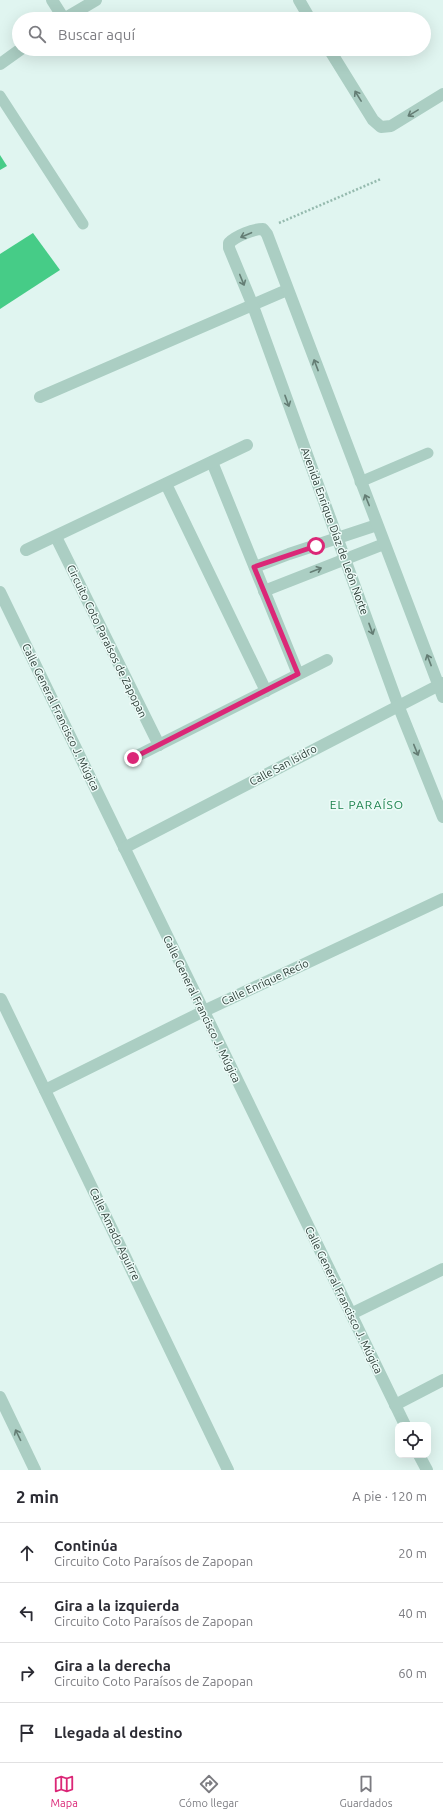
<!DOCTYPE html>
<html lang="es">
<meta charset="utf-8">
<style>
body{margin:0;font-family:Ubuntu,sans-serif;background:#f7f7f7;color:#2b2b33}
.controls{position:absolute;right:12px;bottom:12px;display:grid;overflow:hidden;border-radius:8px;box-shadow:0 4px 16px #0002}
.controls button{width:36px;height:36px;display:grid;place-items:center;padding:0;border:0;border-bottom:1px solid #e1e1e2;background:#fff;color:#2b2b33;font:20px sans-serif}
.stop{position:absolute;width:12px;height:12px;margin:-9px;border:3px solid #db2777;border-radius:50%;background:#fff}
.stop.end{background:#db2777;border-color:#fff;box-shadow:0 1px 4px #0008}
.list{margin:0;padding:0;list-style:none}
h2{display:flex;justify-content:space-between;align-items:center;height:52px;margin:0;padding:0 16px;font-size:17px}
h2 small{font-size:13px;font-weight:400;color:#7c7c81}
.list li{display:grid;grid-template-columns:26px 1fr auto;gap:12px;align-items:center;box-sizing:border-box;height:60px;padding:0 16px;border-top:1px solid #e1e1e2}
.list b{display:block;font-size:15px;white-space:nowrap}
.list p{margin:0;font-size:13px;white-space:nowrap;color:#7c7c81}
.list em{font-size:13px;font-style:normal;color:#7c7c81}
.icon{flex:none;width:22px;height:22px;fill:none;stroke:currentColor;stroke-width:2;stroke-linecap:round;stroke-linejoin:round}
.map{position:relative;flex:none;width:443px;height:1470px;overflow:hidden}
.search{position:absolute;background:#fff;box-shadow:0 4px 16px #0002;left:12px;right:12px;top:12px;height:44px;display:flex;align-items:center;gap:10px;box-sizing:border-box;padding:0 14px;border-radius:22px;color:#7c7c81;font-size:15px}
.sheet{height:292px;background:#fff}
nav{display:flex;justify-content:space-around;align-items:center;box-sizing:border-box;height:56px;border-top:1px solid #e1e1e2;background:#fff;font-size:11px;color:#7c7c81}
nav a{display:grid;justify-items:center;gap:2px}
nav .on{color:#db2777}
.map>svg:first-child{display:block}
.building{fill:#46cc87}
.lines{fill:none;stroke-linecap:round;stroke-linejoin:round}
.path{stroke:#95baae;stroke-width:2.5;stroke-dasharray:2 2;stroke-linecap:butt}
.lane{stroke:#abcec3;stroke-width:11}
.street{stroke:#abcec3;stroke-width:12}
.oneway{stroke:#647d74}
.route{stroke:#db2777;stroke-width:5}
.labels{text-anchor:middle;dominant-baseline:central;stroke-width:3;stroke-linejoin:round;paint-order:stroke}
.street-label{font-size:11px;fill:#2a3b34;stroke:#edfbf8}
.neighbourhood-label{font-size:12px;letter-spacing:1px;fill:#1d824d;stroke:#edfbf8}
</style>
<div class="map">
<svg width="443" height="1470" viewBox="0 0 443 1470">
<rect width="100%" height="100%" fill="#e0f5f0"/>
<g class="building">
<path d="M0 155 7 166 0 170Z"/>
<path d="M33 233 60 270 0 309V254Z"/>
</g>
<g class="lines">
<path class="path" d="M279 223 381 179"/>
<g class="lane">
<path d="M0 96 83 224"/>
<path d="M360 482 428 453"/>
</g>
<g class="street">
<path d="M52 0 64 19 96 0"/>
<path d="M299 0 310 19"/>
<path d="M329 49 373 120 381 127 391 126 443 94"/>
<path d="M0 64 21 49"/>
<path d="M40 397 287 290"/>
<path d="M212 462 298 674"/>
<path d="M166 484 266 691"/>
<path d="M56 537 159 745"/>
<path d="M26 550 247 445"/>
<path d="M255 567 289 554 377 525"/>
<path d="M264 591 384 544"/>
<path d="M0 592 405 1425"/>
<path d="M443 697 267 234 263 229C253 229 236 236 229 243V248L253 306 398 705 443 817"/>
<path d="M133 758 327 660"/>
<path d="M124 848 443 683"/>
<path d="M1 999 228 1470"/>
<path d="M45 1090 204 1011 443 899"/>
<path d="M351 1314 443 1269"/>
<path d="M0 1397 35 1470"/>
<path d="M395 1405 443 1380"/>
<path d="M419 1455 427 1470"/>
</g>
</g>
<defs><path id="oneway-shaft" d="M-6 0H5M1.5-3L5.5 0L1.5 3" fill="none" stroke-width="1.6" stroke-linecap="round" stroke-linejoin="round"/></defs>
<g class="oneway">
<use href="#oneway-shaft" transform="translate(358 96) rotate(-122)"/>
<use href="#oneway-shaft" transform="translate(413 113) rotate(149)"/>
<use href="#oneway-shaft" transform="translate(246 235) rotate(157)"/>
<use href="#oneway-shaft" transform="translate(242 280) rotate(68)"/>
<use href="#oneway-shaft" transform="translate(316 365) rotate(-111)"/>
<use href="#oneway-shaft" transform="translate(287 401) rotate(70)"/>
<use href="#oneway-shaft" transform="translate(367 500) rotate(-112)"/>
<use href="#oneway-shaft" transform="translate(316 570) rotate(-21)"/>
<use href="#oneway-shaft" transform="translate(371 629) rotate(70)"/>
<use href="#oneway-shaft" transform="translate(429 660) rotate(-111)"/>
<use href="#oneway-shaft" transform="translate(416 750) rotate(68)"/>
<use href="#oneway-shaft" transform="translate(18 1435) rotate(-116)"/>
</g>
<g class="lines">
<path class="route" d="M133 758 298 674 254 567 316 546"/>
</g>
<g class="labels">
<g class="street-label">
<text transform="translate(335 531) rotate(70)">Avenida Enrique Díaz de León Norte</text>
<text transform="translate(107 641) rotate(64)">Circuito Coto Paraísos de Zapopan</text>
<text transform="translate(61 717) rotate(64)">Calle General Francisco J. Múgica</text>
<text transform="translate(283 765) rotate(-28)">Calle San Isidro</text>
<text transform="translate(265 982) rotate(-25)">Calle Enrique Recio</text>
<text transform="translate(202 1009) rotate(64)">Calle General Francisco J. Múgica</text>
<text transform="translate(115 1234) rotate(64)">Calle Amado Aguirre</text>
<text transform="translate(344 1300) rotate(64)">Calle General Francisco J. Múgica</text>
</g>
<g class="neighbourhood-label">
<text x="367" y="804">EL PARAÍSO</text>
</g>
</g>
</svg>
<div class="controls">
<button><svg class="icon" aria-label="locate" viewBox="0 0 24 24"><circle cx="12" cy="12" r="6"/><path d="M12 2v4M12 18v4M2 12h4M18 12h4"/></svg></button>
</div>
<div class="stop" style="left:316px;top:546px"></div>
<div class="stop end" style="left:133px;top:758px"></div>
<div class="search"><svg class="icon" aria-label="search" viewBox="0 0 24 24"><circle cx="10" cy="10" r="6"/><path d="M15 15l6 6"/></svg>Buscar aquí</div>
</div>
<section class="sheet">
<h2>2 min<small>A pie · 120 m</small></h2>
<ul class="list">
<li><svg class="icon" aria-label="ahead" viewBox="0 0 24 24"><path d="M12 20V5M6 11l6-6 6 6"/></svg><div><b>Continúa</b><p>Circuito Coto Paraísos de Zapopan</p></div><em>20 m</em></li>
<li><svg class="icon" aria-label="left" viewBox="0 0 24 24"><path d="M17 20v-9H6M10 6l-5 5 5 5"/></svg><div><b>Gira a la izquierda</b><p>Circuito Coto Paraísos de Zapopan</p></div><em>40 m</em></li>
<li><svg class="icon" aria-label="right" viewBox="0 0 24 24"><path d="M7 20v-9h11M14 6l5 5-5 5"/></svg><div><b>Gira a la derecha</b><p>Circuito Coto Paraísos de Zapopan</p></div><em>60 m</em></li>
<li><svg class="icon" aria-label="arrive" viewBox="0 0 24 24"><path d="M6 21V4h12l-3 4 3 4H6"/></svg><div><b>Llegada al destino</b></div></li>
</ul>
</section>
<nav>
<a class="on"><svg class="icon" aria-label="map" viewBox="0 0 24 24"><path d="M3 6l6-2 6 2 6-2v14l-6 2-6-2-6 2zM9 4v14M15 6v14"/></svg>Mapa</a>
<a><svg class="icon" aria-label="directions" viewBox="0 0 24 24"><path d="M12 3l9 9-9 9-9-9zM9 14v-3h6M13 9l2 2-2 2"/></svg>Cómo llegar</a>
<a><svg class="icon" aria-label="saved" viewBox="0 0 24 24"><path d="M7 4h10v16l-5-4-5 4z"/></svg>Guardados</a>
</nav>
